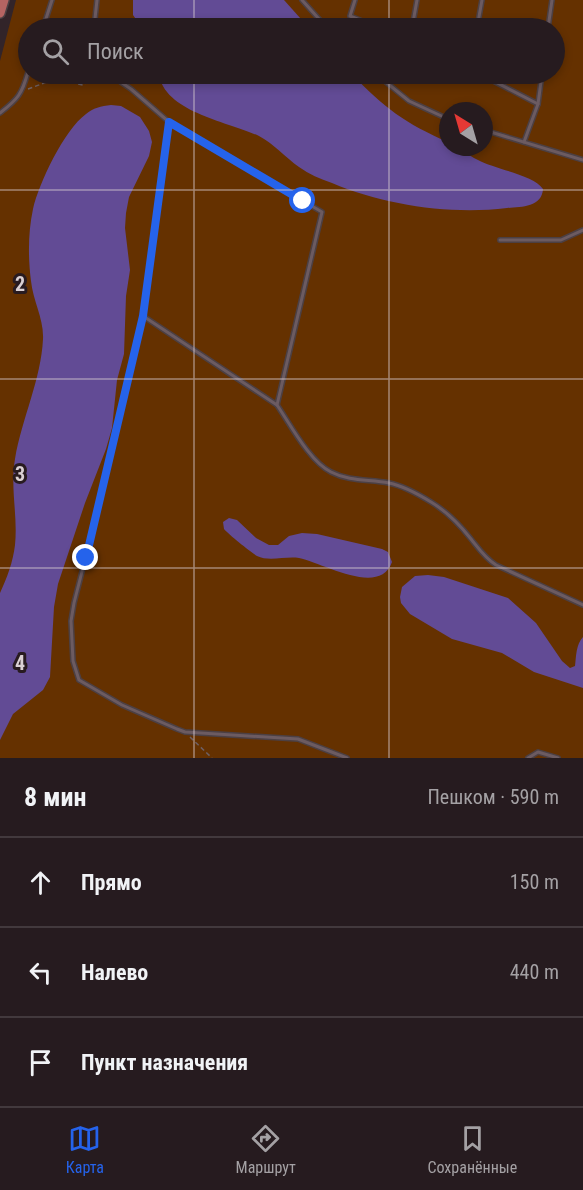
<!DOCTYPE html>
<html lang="ru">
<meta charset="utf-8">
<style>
body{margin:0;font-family:"Roboto Condensed",sans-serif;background:#2e2428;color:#f1f3f6}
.compass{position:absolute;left:439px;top:102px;width:54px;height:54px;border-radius:50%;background:#261b1f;box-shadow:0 3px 9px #0003;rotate:323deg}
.stop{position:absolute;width:18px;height:18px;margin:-14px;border:4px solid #2563eb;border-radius:50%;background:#fff}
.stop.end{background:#2563eb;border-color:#fff;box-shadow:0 2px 6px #0008}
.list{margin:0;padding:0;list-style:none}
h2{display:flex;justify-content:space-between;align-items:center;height:78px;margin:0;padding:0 24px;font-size:26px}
h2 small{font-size:20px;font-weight:400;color:#a4a1a4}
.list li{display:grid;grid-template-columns:39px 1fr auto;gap:18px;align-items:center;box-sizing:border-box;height:90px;padding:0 24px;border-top:2px solid #42393d}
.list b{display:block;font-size:22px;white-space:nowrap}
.list em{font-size:20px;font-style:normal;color:#a4a1a4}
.icon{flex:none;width:33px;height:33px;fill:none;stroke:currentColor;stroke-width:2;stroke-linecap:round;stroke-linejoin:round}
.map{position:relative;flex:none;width:583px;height:758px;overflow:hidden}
.search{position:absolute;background:#261b1f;box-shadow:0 3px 9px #0003;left:18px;right:18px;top:18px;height:66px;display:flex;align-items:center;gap:15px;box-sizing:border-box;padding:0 21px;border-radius:33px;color:#a4a1a4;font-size:22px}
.sheet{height:348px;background:#261b1f}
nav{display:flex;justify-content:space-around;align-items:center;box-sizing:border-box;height:84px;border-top:2px solid #42393d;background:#261b1f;font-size:16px;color:#a4a1a4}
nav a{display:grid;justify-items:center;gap:3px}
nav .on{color:#2563eb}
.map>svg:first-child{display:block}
.green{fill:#653100;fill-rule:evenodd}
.water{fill:#624b95}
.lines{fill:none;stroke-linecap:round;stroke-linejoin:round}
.service-casing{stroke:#4c4044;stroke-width:6}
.primary-casing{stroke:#4c4044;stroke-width:12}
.path{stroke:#6d6064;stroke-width:1.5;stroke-dasharray:4.5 3;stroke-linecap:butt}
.service{stroke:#6c5b61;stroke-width:3}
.primary{stroke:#b56462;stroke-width:9}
.route{stroke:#2563eb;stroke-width:8}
.grid{fill:none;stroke:#dad0d3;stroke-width:1.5;stroke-opacity:0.55}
.grid-label{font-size:20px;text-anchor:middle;font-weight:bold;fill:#dad0d3;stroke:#281b20;stroke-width:6;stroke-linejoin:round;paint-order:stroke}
</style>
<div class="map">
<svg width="583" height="758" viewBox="0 0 583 758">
<rect width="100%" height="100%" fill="#322429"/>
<path class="green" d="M16 0H583V758H0V61ZM28 28H554V74H28ZM448 111H484V147H448Z"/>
<g class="water">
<path d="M133 0H284L309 28H142L133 15Z"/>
<path d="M159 74H352C383 107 406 124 448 142V147C460 147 467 155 478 160 494 169 534 175 543 189 542 207 521 207 507 208 450 215 384 205 332 183 320 179 309 174 299 167 285 157 274 144 259 136 229 122 164 112 159 74Z"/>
<path d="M111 105 121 106 140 117 149 131 152 142 149 156 129 197 126 213 125 228 130 270 126 296 124 354 117 380 112 428 106 449 85 503 58 584 54 607 50 677 43 690 13 714 0 740V593C7 578 13 562 15 545 18 516 10 488 15 459 22 418 41 380 43 339 44 319 33 301 31 281 28 258 28 232 33 209 39 183 64 130 86 114 93 108 101 106 111 105Z"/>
<path d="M229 518 237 520 256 538 269 545H278L289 536 302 533 317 534 382 549 388 552 392 562C380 597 323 563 299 558 285 556 269 562 257 556 251 552 229 535 224 529L223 522Z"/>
<path d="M428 575 444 577 508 598 536 623 562 661 570 668 575 666C576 657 576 644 583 637V688L534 672 502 653 452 639 410 614 401 603 400 597 402 587 415 576Z"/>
</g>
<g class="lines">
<g class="service-casing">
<g id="service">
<path d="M302 0 327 28"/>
<path d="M355 0 350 16 379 28"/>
<path d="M43 28 52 0"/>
<path d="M94 28 97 0"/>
<path d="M412 28 417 0"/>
<path d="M477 28 482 0"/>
<path d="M548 28 552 0"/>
<path d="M109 74 131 89 169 122 143 316 97 513 74 603 71 621 73 661 79 680 122 705 177 729 185 732 298 739 347 758"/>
<path d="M376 74 409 101 448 119"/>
<path d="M480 74 538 104"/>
<path d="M0 113C18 99 22 94 28 72"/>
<path d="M484 130 583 160"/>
<path d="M524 142 538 104 542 74"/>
<path d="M500 240H561L583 230"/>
<path d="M143 316 277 405 322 212 169 122"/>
<path d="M277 405C290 424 310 462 331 472 350 482 370 479 389 483 404 486 418 494 431 502 446 511 460 525 471 539 479 549 485 558 496 565L583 605"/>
<path d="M528 758 538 752 558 758"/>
</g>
</g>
<g class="primary-casing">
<path id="primary" d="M0 13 4 0"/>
</g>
<g class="path">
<path d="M28 89 55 79 83 85 102 74"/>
<path d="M190 737 212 758"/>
</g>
<use href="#service" class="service"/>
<use href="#primary" class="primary"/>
</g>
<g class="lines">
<path class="route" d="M86 558 143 316 169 122 303 201"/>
</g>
<path class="grid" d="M194 0V28M389 0V28M194 74V758M389 74V758M0 190H583M0 379H583M0 568H583"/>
<g class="grid-label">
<text x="20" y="291">2</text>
<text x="20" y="481">3</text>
<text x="20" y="670">4</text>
</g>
</svg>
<svg class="compass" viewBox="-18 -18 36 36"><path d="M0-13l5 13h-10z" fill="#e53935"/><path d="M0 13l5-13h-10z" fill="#a4a1a4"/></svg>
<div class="stop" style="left:303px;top:201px"></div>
<div class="stop end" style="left:86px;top:558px"></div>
<div class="search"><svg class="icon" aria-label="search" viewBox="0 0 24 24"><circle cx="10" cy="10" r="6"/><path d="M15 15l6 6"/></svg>Поиск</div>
</div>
<section class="sheet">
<h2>8 мин<small>Пешком · 590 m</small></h2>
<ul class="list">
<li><svg class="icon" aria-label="ahead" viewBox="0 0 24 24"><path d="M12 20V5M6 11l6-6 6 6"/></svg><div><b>Прямо</b></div><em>150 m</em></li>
<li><svg class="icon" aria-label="left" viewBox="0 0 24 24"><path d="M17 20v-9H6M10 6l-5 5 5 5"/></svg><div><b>Налево</b></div><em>440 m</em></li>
<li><svg class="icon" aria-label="arrive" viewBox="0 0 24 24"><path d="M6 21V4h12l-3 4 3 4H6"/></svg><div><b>Пункт назначения</b></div></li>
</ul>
</section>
<nav>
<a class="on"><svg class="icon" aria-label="map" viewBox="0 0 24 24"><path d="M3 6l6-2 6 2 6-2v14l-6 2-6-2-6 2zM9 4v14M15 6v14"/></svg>Карта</a>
<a><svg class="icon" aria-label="directions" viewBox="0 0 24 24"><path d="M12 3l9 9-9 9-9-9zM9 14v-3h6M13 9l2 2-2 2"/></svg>Маршрут</a>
<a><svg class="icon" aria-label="saved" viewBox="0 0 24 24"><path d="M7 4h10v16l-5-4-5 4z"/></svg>Сохранённые</a>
</nav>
